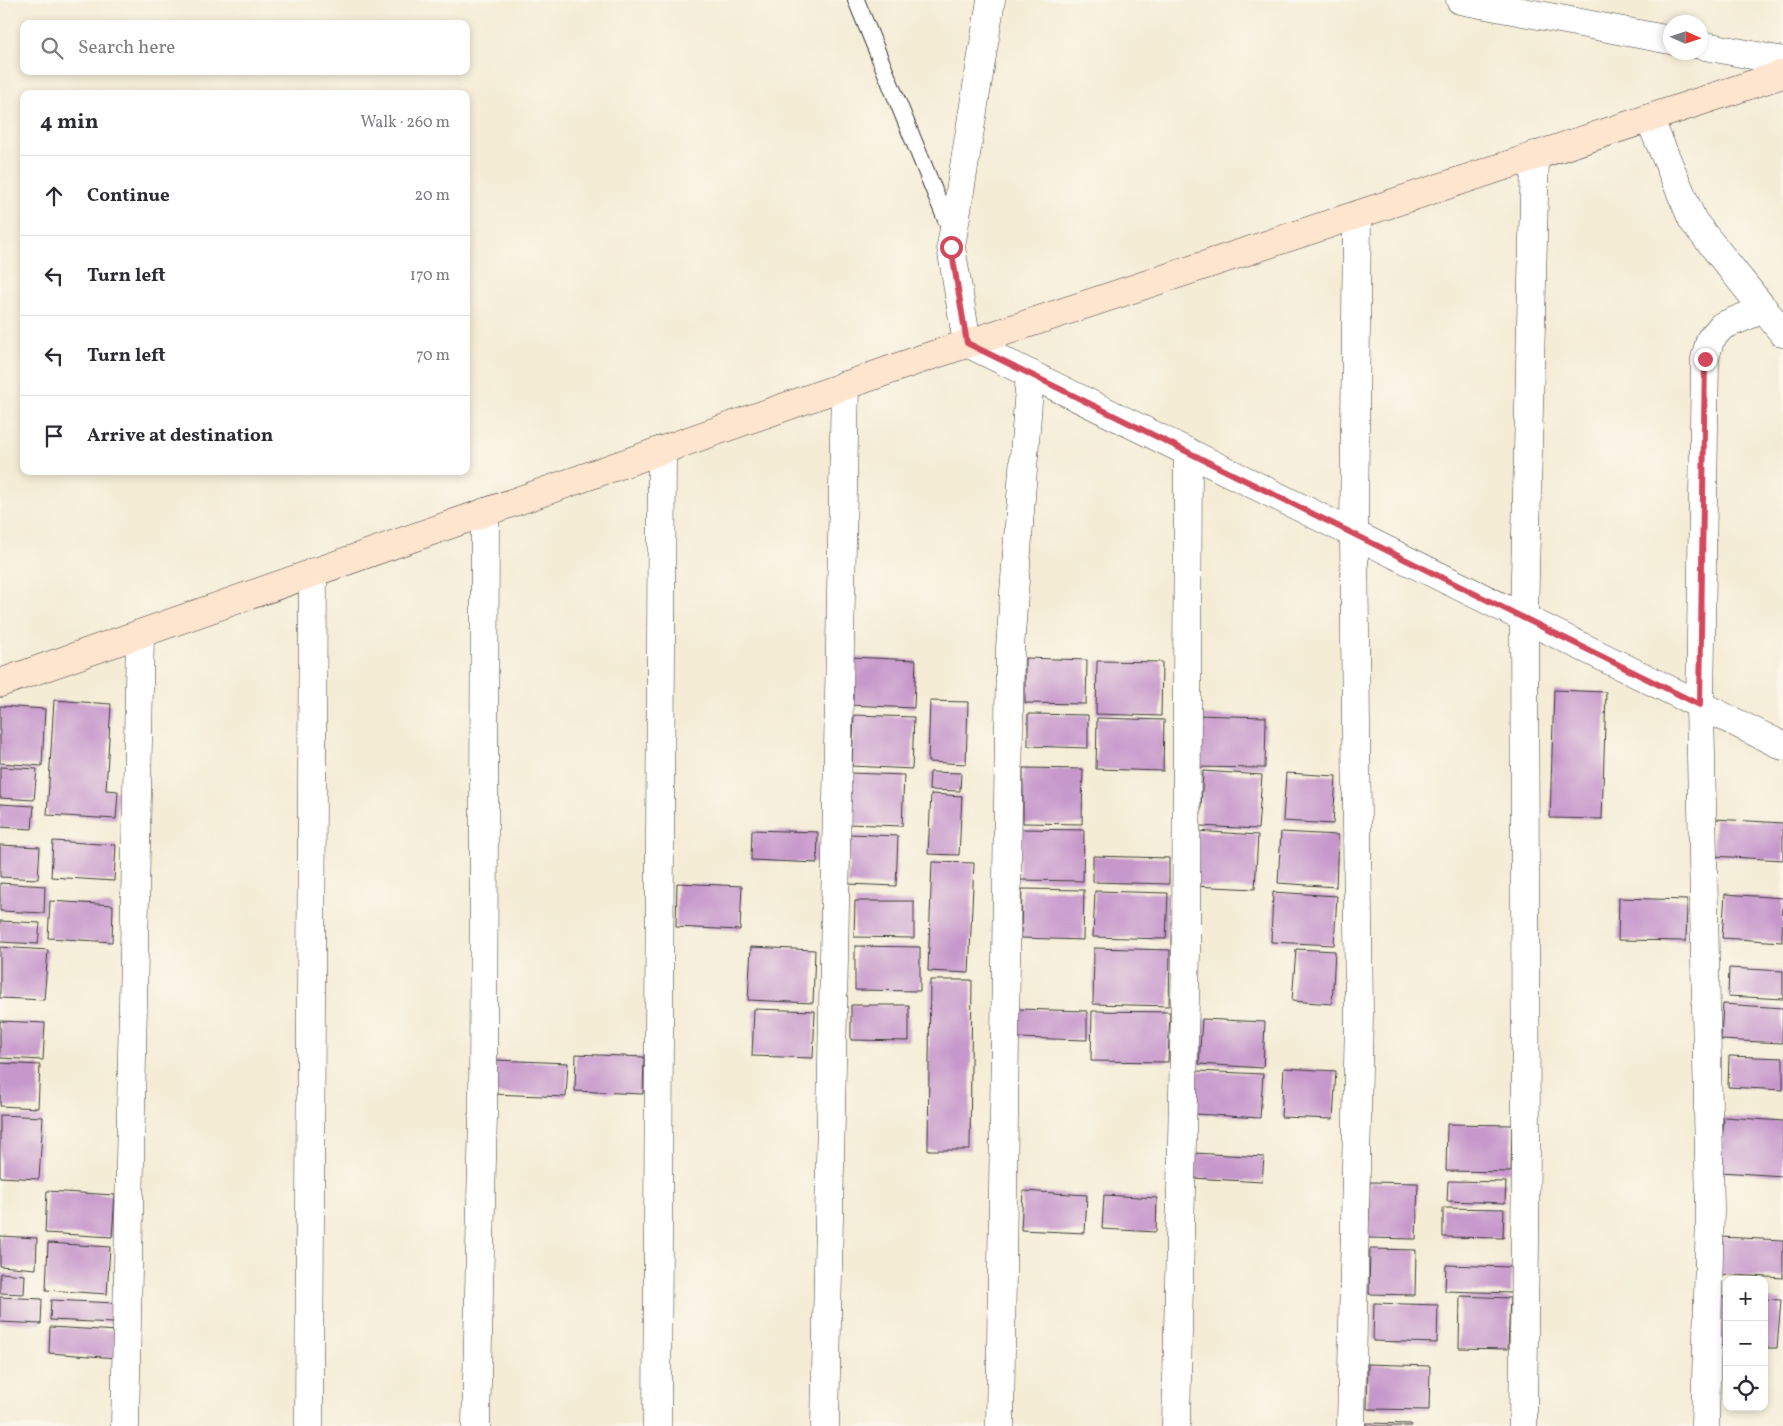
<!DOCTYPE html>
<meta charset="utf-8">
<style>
body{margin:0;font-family:Vollkorn,serif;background:#f7f7f7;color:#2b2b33}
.controls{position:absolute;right:15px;bottom:15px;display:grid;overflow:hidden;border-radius:10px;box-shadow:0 2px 8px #0003}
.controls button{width:45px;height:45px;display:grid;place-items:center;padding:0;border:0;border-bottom:1px solid #e1e1e2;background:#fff;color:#2b2b33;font:25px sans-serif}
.compass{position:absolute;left:1663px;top:15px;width:45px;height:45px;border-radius:50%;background:#fff;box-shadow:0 2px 8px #0003;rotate:93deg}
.stop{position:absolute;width:15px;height:15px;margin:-11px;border:4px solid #d1495b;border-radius:50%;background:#fff}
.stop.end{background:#d1495b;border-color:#fff;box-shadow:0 1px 5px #0008}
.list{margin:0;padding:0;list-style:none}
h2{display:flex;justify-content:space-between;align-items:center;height:65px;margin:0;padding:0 20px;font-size:21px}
h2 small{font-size:16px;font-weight:400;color:#7c7c81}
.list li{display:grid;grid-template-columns:32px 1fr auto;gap:15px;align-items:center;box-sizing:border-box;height:80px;padding:0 20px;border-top:1px solid #e1e1e2}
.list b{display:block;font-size:19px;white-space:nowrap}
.list em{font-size:16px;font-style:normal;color:#7c7c81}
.icon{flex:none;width:28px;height:28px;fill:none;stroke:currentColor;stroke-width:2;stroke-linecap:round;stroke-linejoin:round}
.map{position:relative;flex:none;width:1783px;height:1426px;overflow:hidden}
.search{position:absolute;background:#fff;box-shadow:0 2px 8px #0003;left:20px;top:20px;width:450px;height:55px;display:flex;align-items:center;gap:12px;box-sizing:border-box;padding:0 18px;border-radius:10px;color:#7c7c81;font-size:19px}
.panel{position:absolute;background:#fff;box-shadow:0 2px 8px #0003;left:20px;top:90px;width:450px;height:385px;border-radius:10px}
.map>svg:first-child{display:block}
.building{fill:#c697cb}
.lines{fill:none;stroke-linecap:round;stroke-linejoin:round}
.service-casing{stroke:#3c3b38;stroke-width:18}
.minor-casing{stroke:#3c3b38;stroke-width:29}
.tertiary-casing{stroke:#3c3b38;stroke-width:29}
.secondary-casing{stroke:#3c3b38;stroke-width:29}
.service{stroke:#fff;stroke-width:16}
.minor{stroke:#fff;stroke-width:28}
.tertiary{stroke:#fff;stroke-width:28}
.secondary{stroke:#fde5d0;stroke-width:28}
.route{stroke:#d1495b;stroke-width:6}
</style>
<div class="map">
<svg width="1783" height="1426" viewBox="0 0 1783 1426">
<rect width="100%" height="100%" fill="#fbf7ec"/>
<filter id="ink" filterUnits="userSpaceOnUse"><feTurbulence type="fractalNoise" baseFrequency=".02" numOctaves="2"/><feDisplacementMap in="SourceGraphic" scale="10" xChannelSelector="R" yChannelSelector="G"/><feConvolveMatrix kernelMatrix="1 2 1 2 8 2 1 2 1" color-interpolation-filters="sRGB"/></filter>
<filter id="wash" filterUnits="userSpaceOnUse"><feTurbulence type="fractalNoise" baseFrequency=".0096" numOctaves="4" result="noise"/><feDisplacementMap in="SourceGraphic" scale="20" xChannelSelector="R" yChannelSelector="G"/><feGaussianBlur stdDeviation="1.12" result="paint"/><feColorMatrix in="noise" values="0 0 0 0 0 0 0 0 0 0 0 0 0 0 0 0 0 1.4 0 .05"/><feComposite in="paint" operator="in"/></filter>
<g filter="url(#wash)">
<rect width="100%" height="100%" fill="#f4ecd5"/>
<g id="blocks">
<g class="building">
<path d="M851 657 916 660 914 708 849 705Z"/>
<path d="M1025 658 1087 660 1086 704 1025 703Z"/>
<path d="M1097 661 1162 662 1161 716 1096 714Z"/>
<path d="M1554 690 1606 692 1602 819 1550 818Z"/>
<path d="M54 700 111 704 106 790 118 791 116 819 47 815Z"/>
<path d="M930 701 968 702 966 764 928 762Z"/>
<path d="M0 706 45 709 42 766 0 763Z"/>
<path d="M1028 714 1088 715V748L1028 746Z"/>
<path d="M854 715 914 717 912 769 852 766Z"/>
<path d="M1193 715 1266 717 1265 768 1192 767Z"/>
<path d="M1097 718 1164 720 1163 771 1096 769Z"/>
<path d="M0 767 37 769 34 800 0 798Z"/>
<path d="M1023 768 1083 769 1082 824 1023 823Z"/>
<path d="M1203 771 1262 775 1258 829 1200 826Z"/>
<path d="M930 772 961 773 960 791 929 790Z"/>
<path d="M850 773 904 775 902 826 848 824Z"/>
<path d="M1286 773 1336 776 1333 824 1283 821Z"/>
<path d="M931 794 962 796 959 855 928 854Z"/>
<path d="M0 804 34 806 32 829 0 827Z"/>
<path d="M1715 819 1783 823V860L1713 856Z"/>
<path d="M1020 829 1084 830 1083 881 1019 880Z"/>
<path d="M752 830 818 832 817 863 751 860Z"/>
<path d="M1196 831 1258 835 1255 889 1193 886Z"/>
<path d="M1281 832 1338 835 1336 887 1278 883Z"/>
<path d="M850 834 898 836 896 886 848 884Z"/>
<path d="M53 841 116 845 114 881 51 877Z"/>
<path d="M0 845 40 847 38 879 0 877Z"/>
<path d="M1093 856 1169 858V884L1093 882Z"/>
<path d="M932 862 974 863 969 973 928 971Z"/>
<path d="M0 883 45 886 44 913 0 911Z"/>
<path d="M677 883 742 886 740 930 676 927Z"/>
<path d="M1022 889 1084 890 1083 940 1021 938Z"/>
<path d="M1095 891 1168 893 1166 939 1093 937Z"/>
<path d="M1273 892 1337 896 1334 945 1271 942Z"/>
<path d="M1725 894 1783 898 1782 942 1722 938Z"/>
<path d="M1619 898 1687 900 1686 941 1618 940Z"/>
<path d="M50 901 113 905 112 942 48 938Z"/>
<path d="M855 901H914V938L854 937Z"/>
<path d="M0 921 40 923 38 944 0 942Z"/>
<path d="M855 946 920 947V991L855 990Z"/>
<path d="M0 947 48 950 44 1000 0 998Z"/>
<path d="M751 947 815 950 813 1003 748 1000Z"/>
<path d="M1094 948 1170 950 1169 1006 1093 1004Z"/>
<path d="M1296 949 1335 951 1332 1004 1292 1001Z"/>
<path d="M1729 968 1783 971V999L1728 996Z"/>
<path d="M930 980H972L970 1150H928Z"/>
<path d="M1723 1004 1783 1008 1782 1043 1721 1040Z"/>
<path d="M851 1005H909V1041L851 1040Z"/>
<path d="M754 1009 815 1011 813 1058 752 1056Z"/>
<path d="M1017 1009 1087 1011V1040L1017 1038Z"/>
<path d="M1092 1011 1170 1012 1168 1062 1091 1061Z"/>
<path d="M1202 1019 1265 1022 1263 1068 1199 1064Z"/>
<path d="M0 1021 45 1023 43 1060 0 1058Z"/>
<path d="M576 1054 644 1057 643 1094 575 1091Z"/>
<path d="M1729 1056 1783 1058V1090L1728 1087Z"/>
<path d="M495 1060 568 1063 566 1097 493 1094Z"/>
<path d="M0 1063 40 1065 38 1108 0 1106Z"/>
<path d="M1284 1068 1336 1071 1333 1119 1281 1117Z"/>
<path d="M1197 1071 1263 1074 1260 1118 1195 1114Z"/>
<path d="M0 1115 43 1117 39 1179 0 1177Z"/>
<path d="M1724 1117 1783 1121V1176L1720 1172Z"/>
<path d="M1447 1124 1512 1125 1511 1172 1446 1171Z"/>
<path d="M1194 1153 1264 1157 1262 1182 1193 1178Z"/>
<path d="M1448 1181 1506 1182 1505 1203 1447 1201Z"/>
<path d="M1370 1182 1418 1183 1416 1239 1368 1238Z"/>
<path d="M47 1191 115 1195 112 1237 45 1233Z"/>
<path d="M1023 1191 1087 1195 1085 1233 1021 1230Z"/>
<path d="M1104 1195 1157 1198 1156 1232 1102 1229Z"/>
<path d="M1443 1208 1504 1209 1503 1238 1443 1237Z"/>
<path d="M0 1236 37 1238 36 1269 0 1266Z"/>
<path d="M1720 1237 1783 1240V1278L1718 1274Z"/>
<path d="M48 1243 110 1247 107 1294 46 1290Z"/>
<path d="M1370 1249 1416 1250 1415 1295 1369 1294Z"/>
<path d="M1446 1265 1512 1267 1511 1293 1445 1291Z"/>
<path d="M0 1273 25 1275 24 1294 0 1293Z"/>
<path d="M1460 1296 1510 1298 1508 1349 1459 1348Z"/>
<path d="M0 1297 42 1299 41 1324 0 1322Z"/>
<path d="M1720 1297H1727V1346L1718 1345Z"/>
<path d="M1764 1299 1781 1300 1777 1348H1764Z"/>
<path d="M51 1300 115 1303 114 1323 50 1320Z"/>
<path d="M1374 1303 1438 1305 1437 1343 1373 1341Z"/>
<path d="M50 1327 118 1331 117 1358 49 1353Z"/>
<path d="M1368 1364 1430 1366 1429 1410 1367 1409Z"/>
<path d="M1366 1423 1411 1424V1426H1366Z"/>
</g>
</g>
</g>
<g filter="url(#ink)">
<use href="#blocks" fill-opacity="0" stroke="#3c3b38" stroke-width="1"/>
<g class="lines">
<g class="service-casing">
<path id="service" d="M856 0 951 232"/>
</g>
<g class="minor-casing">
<g id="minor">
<path d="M1460 0 1670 40"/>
<path d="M1700 45 1783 61"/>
<path d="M1649 118 1693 221 1783 333"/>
<path d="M125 1426 140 634"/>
<path d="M309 1426 313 572"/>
<path d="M476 1426 483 1115 485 512"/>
<path d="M657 1426 662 450"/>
<path d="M825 1426 845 385"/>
<path d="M1000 1426 1010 648 1030 374"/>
<path d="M1176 1426 1186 952 1188 452"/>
<path d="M1351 1426 1359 1015 1354 535 1357 215"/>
<path d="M1523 1426 1526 1148 1524 618 1535 155"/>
<path d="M1705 1426 1710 1210 1700 705 1705 359 1710 340 1722 326 1764 309"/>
</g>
</g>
<g class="tertiary-casing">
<path id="tertiary" d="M991 0 951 247 967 343 1783 746"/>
</g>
<g class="secondary-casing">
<path id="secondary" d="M0 683 921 359 1783 74"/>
</g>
<use href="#service" class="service"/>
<use href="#minor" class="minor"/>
<use href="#tertiary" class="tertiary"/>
<use href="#secondary" class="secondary"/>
</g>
</g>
<g class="lines" filter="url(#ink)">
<path class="route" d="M951 247 967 343 1700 705 1705 359"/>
</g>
</svg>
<div class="controls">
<button>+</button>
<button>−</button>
<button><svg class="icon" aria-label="locate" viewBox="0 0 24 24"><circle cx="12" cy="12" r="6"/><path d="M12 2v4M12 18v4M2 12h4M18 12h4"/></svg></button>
</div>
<svg class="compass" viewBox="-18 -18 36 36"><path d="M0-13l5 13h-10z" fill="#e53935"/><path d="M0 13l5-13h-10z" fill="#7c7c81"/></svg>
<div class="stop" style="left:951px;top:247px"></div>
<div class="stop end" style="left:1705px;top:359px"></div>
<div class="search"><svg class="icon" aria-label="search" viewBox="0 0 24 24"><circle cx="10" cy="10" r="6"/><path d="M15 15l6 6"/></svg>Search here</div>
<section class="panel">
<h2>4 min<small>Walk · 260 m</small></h2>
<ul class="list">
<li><svg class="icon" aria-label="ahead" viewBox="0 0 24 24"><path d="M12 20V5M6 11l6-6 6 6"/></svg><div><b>Continue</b></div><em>20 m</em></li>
<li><svg class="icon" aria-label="left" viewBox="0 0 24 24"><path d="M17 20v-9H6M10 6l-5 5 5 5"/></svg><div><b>Turn left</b></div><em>170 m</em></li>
<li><svg class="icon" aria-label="left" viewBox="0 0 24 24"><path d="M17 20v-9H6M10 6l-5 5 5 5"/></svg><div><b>Turn left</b></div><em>70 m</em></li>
<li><svg class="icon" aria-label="arrive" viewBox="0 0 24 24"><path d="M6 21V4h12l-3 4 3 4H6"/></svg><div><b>Arrive at destination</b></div></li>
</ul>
</section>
</div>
